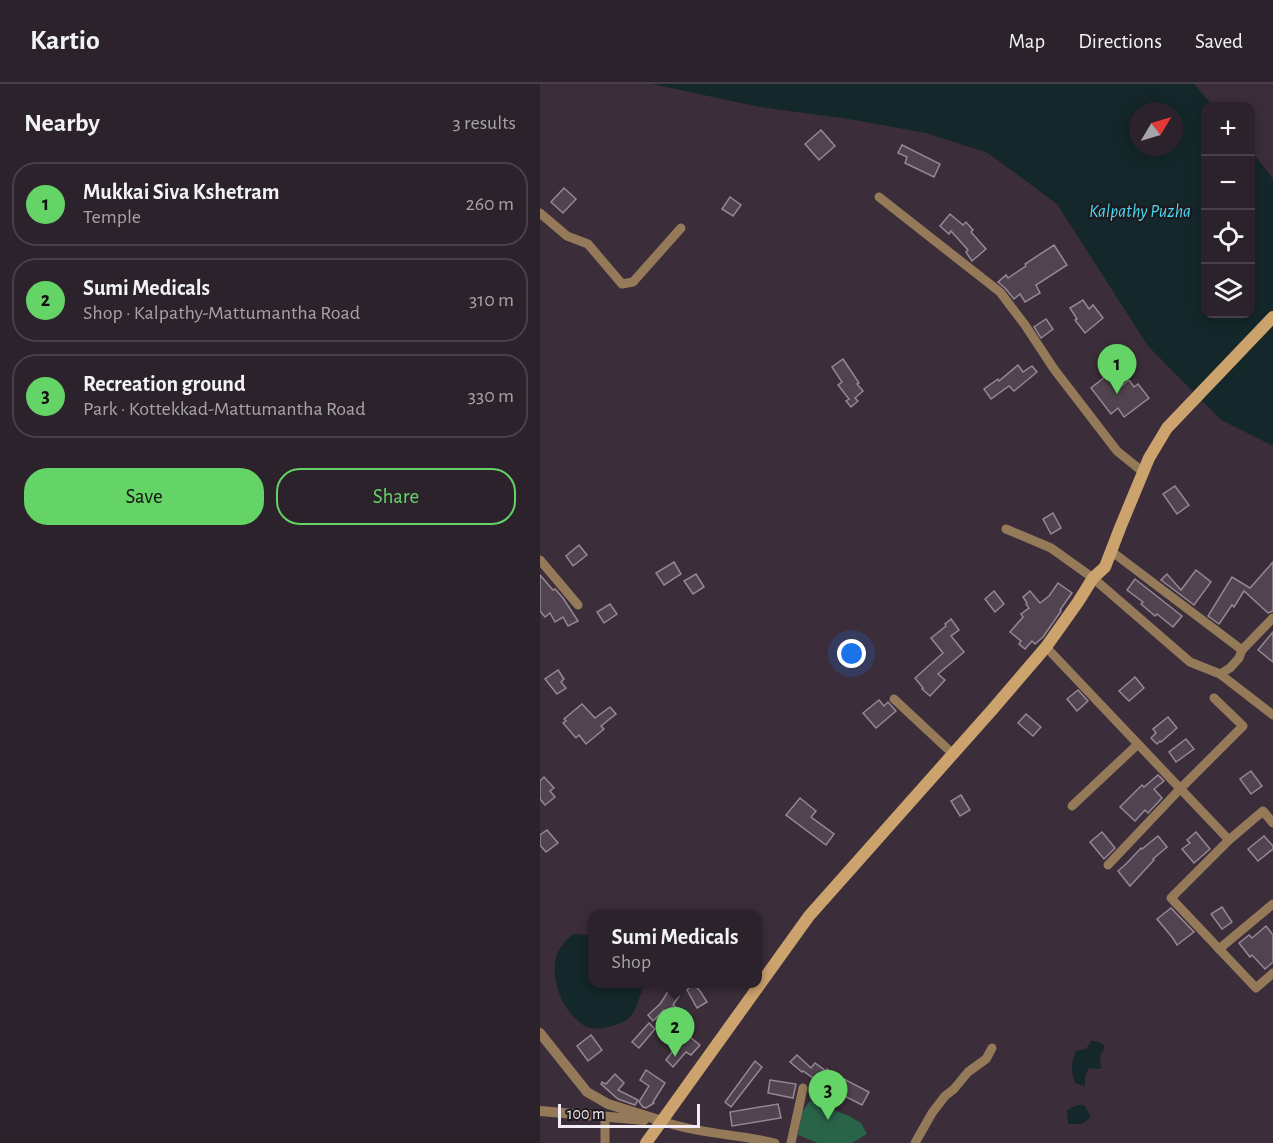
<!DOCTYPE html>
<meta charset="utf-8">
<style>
body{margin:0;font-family:"Alegreya Sans",sans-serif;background:#382f38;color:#f1f3f6}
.controls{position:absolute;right:18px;top:18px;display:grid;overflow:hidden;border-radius:12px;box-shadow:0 3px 15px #0003}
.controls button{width:54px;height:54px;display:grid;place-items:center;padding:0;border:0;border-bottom:2px solid #483f48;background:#2c222c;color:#f1f3f6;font:30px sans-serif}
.compass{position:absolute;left:589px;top:18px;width:54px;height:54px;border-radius:50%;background:#2c222c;box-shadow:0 3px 15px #0003;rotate:52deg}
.scale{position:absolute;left:18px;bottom:15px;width:142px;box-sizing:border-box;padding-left:6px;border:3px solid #f4ecf4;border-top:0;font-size:16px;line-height:21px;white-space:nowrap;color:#f4ecf4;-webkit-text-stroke:4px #1e191e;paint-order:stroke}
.you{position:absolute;left:312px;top:570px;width:21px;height:21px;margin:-15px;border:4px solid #fff;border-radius:50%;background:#1a73e8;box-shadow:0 0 0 9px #1a73e833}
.badge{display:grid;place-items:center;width:39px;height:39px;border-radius:50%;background:#65d467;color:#111;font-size:20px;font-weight:700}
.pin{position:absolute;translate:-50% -50px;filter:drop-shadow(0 2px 3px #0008)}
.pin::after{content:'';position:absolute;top:32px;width:21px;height:18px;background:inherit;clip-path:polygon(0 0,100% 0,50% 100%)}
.popup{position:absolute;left:48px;top:826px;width:174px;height:78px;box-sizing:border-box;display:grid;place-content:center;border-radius:12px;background:#2c222c;filter:drop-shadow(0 2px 4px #0005);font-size:20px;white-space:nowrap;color:#a6a4a9}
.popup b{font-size:22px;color:#f1f3f6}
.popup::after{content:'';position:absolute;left:50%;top:100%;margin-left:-12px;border:12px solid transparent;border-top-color:#2c222c}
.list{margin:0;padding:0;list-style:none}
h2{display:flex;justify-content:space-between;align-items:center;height:78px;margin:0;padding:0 24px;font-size:26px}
h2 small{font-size:20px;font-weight:400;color:#a6a4a9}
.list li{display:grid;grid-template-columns:39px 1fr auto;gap:18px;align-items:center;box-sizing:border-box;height:84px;margin:0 12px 12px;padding:0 12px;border:2px solid #483f48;border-radius:24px}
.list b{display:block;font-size:22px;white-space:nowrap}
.list p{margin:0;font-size:20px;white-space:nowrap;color:#a6a4a9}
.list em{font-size:20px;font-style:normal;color:#a6a4a9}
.actions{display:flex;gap:12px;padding:18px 24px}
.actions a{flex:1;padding:14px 0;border:2px solid #65d467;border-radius:24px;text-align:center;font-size:21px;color:#65d467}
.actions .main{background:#65d467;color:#111}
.icon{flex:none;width:33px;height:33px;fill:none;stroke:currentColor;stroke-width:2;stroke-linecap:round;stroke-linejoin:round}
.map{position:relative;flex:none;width:733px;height:1059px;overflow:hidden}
header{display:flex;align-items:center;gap:36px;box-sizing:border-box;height:84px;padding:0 30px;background:#2c222c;border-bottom:2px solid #483f48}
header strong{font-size:28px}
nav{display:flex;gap:33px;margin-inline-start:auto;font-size:21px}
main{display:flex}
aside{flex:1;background:#2c222c}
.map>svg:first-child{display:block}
.green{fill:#296449}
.water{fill:#14272a;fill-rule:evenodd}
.building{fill:#514450;stroke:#958794;stroke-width:1.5}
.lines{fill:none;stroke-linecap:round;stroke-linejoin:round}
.minor{stroke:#957a5a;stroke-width:9}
.tertiary{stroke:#957a5a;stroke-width:10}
.secondary{stroke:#cca26d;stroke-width:12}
.labels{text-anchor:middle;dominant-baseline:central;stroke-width:4.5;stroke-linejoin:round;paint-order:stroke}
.water-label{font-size:18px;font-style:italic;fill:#48daf1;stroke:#1e191e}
</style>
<header>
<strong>Kartio</strong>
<nav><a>Map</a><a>Directions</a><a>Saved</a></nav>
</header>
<main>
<aside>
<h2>Nearby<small>3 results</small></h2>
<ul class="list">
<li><span class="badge">1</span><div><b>Mukkai Siva Kshetram</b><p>Temple</p></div><em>260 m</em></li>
<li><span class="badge">2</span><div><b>Sumi Medicals</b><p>Shop · Kalpathy-Mattumantha Road</p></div><em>310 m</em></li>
<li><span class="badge">3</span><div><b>Recreation ground</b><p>Park · Kottekkad-Mattumantha Road</p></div><em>330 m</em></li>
</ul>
<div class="actions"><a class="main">Save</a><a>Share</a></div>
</aside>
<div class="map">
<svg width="733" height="1059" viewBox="0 0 733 1059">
<rect width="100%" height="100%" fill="#3b2e3a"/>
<path class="green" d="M270 1017 309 1032 321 1039 327 1050 312 1059H278L258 1051 262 1028Z"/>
<g class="water">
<path d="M112 0H654L673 22H666V230H710L711 66 733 95V362L681 336 608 262 517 120 448 69 386 49 309 35 220 23ZM598 27H634V63H598Z"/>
<path d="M33 850 52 851V900H103C101 910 97 926 89 934 80 942 55 948 45 942 20 928 4 883 23 860 25 856 30 853 33 850Z"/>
<path d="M551 957 559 958 565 962 560 973 561 985 549 984 545 993V1002L535 999C531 986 530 980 536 967L546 965Z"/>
<path d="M537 1021H544L551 1033 542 1040H528L527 1026Z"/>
</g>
<g class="building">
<path d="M281 46 295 62 279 76 265 60Z"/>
<path d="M362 61 400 80 394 93 365 79 367 73 358 69Z"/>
<path d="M24 104 36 115 23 129 11 118Z"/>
<path d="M190 113 201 121 193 132 182 125Z"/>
<path d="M410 130 423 141 426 138 433 146 431 148 446 165 432 177 426 168 428 166 411 147 409 150 400 142Z"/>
<path d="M514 161 527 181 496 201 500 209 485 218 480 210 474 215 465 204 458 198 466 191 468 194 486 182 485 180Z"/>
<path d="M543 216 549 225 553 221 563 234 545 249 535 236 537 235 530 224Z"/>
<path d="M506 235 513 245 501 254 494 243Z"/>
<path d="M303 275 319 299 317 300 323 307 315 314 318 317 311 323 306 317 309 315 298 301 302 298 292 283Z"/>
<path d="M478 281 483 288 492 282 497 288 474 307 469 302 451 315 444 305 458 295 459 297Z"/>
<path d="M570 289 580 303 589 296 594 303 598 300 609 314 584 333 578 324 571 330 551 304Z"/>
<path d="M635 402 649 421 637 430 623 410Z"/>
<path d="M513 429 521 444 511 450 503 435Z"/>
<path d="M39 461 47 471 33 482 26 472Z"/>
<path d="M134 478 141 490 124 501 116 489Z"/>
<path d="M733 478V527L728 529 704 507 694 523 692 521 679 540 668 532 692 493 710 504Z"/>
<path d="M656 486 671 498 654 521 621 496 627 490 641 506Z"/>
<path d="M156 490 164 503 153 510 144 497Z"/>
<path d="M0 491 13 506 15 505 23 514 38 537 28 542 23 533 15 538 10 529 5 533 0 527Z"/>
<path d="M595 495 642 532 633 543 617 530 615 532 601 520 603 518 587 506Z"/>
<path d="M518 499 532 509 520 526 521 527 503 553 495 560 492 557 485 565 479 560 481 557 470 548 483 533 481 530 489 524 486 520 487 519 483 513 490 507 500 519 509 512Z"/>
<path d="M454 507 464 520 455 528 445 515Z"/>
<path d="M70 520 77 530 64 539 57 528Z"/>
<path d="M411 535 419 546 411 552 424 568 398 590 405 596 390 612 382 605 383 604 375 594 403 569 391 554 406 542 405 540Z"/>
<path d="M733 548V578L718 566Z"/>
<path d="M18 586 24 595 21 598 26 604 17 610 5 595Z"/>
<path d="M595 593 604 604 589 617 579 607Z"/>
<path d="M538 606 548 617 537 627 527 615Z"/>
<path d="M339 616 344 622 348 618 356 627 336 644 323 629Z"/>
<path d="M42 620 55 634 70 623 76 630 61 642 64 645 46 660 39 651 36 654 23 639 26 637 24 635Z"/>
<path d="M486 630 501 643 493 652 478 639Z"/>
<path d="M628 633 637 644 621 658 620 657 617 660 611 654 616 649 613 645Z"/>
<path d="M646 655 654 665 636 678 629 668Z"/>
<path d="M711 687 722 702 711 710 700 695Z"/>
<path d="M618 691 624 697 614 705 622 714 608 729 605 726 595 737 580 723 602 701 604 703Z"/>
<path d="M4 693 14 704 10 707 15 713 5 721 0 715V697Z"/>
<path d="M421 711 430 726 420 732 411 717Z"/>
<path d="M260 714 276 727 271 733 294 750 286 761 246 731Z"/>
<path d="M7 746 18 759 6 768 0 761V751Z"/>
<path d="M562 748 575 764 564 775 550 758Z"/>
<path d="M656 748 670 765 654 779 642 765 650 759 647 756Z"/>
<path d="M618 752 627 763 613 775 614 776 590 802 578 787 587 779 601 764 602 765Z"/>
<path d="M724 752 733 762V765L718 777 708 765Z"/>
<path d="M682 823 692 838 682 845 671 830Z"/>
<path d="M631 824 654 848 637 861 632 853 617 835Z"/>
<path d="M726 842 733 851V878L725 885 712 871 710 873 699 859 709 851 712 854Z"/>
<path d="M153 900 160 907 167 918 157 924 147 906Z"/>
<path d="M129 906 139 912 133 921 142 927 137 935 124 926 113 937 108 931 120 920Z"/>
<path d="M109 939 115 945 99 964 92 958Z"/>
<path d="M146 950 160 961 151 971 146 968 133 983 126 976Z"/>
<path d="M51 951 62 966 48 977 37 962Z"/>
<path d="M257 971 271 984 275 979 286 987 287 985 302 995V994L329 1008 322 1021 291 1005 290 1006 263 987 262 988 250 978Z"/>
<path d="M215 977 222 983 191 1023 185 1018Z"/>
<path d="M106 986 125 999 113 1018 114 1019 106 1024 103 1023 99 1018 109 1002 100 996Z"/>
<path d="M75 990 84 999 78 1006 98 1016 95 1021 78 1015 61 1000 62 998 66 1000Z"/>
<path d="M230 996 256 1000 253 1014 228 1009Z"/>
<path d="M238 1020 241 1034 192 1042 190 1028Z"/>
</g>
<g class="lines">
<g class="minor">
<path d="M339 113 460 208 485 241 514 285 577 367 603 388"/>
<path d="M0 129 27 152 48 160 82 200 93 198 141 144"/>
<path d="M466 445 511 464 553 494 650 578 680 590 733 631"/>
<path d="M571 467 702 566"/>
<path d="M0 476 38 521"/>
<path d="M506 563 689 756"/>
<path d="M680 590 690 584 699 574 702 566 733 534"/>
<path d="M354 615 413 670"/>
<path d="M532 722 598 660"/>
<path d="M733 739 723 727 689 756 631 814 716 904 733 889"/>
<path d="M568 781 640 705 703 642 674 614"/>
<path d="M679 865 733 820"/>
<path d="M122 1037C158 1050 198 1050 235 1059"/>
<path d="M65 1059V1033"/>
<path d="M251 1059 263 1004"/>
<path d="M375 1059 392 1029 405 1012 414 1005 428 988 446 975 452 964"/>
</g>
<g class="tertiary">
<path d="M0 949 47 1008 68 1020 122 1037"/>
<path d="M0 1027 104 1036"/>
</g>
<path class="secondary" d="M106 1059 269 832 452 626 506 563 538 518 553 494 565 483 580 444 609 374 627 344 733 233"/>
</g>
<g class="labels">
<g class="water-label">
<text x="600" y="128">Kalpathy Puzha</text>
</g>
</g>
</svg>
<div class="controls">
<button>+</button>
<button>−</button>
<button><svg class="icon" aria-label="locate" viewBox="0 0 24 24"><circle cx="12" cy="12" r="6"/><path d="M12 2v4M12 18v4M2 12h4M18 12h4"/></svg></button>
<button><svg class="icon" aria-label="layers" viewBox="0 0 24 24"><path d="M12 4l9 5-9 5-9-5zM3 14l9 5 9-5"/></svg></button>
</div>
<svg class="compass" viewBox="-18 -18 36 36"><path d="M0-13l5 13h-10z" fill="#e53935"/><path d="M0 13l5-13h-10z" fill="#a6a4a9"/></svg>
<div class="scale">100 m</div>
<div class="you"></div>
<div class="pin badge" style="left:577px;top:310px">1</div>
<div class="pin badge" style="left:135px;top:973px">2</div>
<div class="popup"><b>Sumi Medicals</b>Shop</div>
<div class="pin badge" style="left:288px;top:1036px">3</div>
</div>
</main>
